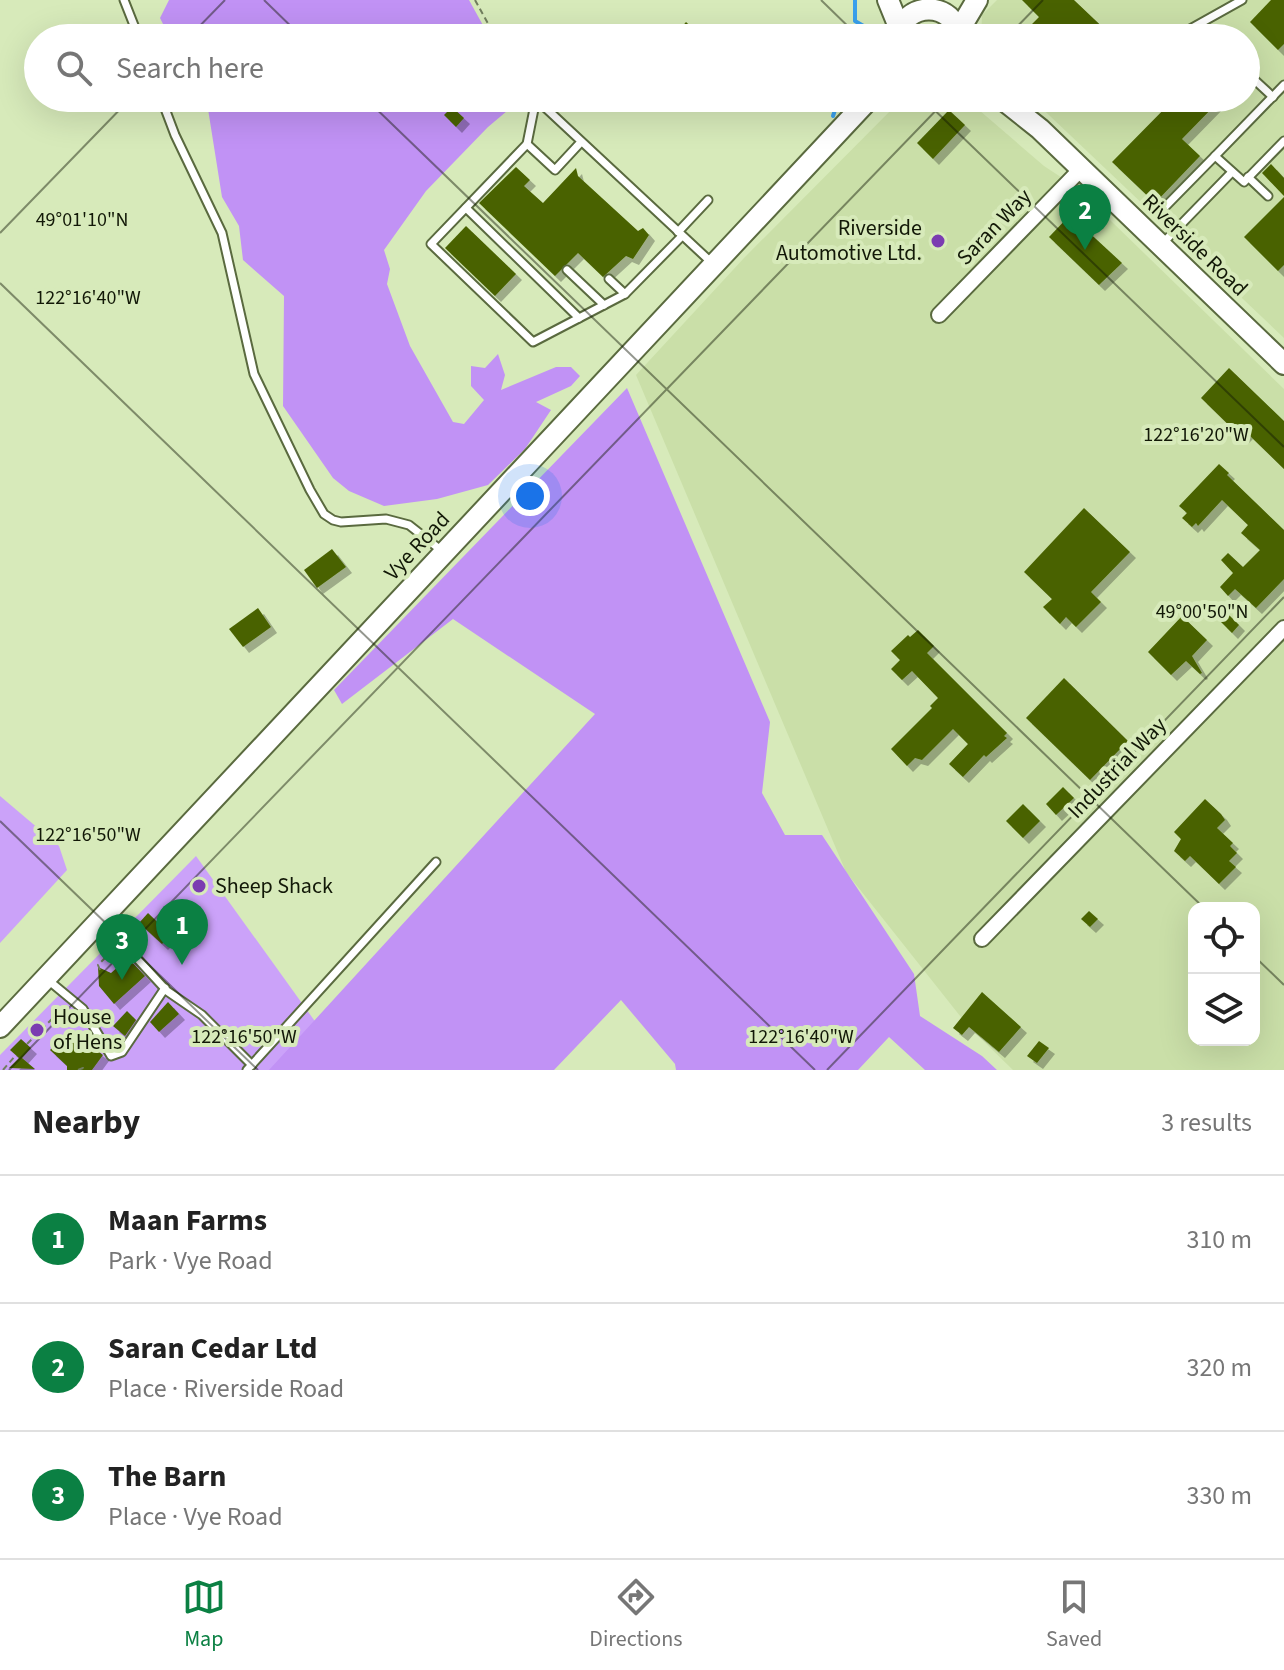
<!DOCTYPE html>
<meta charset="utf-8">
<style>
body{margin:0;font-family:"Source Sans 3",sans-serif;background:#f2f2f2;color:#222}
.controls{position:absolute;right:24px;bottom:24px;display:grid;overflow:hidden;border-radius:16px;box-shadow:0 8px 32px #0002}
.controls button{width:72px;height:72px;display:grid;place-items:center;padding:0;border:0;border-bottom:2px solid #e0e0e0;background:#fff;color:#222;font:40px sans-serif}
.you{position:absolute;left:530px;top:496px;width:28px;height:28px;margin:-20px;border:6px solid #fff;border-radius:50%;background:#1a73e8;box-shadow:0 0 0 12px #1a73e833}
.badge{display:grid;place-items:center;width:52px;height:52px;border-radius:50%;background:#0b8043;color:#fff;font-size:26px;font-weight:700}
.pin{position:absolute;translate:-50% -66px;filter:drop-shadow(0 2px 4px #0008)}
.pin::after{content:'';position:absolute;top:42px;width:28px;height:24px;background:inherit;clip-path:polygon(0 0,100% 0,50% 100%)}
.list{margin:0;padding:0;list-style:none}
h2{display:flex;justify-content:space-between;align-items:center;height:104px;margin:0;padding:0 32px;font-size:34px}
h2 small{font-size:26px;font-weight:400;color:#767676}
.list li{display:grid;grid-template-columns:52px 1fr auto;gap:24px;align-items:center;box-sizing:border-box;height:128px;padding:0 32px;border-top:2px solid #e0e0e0}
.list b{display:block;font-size:30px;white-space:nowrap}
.list p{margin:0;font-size:26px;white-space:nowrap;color:#767676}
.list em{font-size:26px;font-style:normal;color:#767676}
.icon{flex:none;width:44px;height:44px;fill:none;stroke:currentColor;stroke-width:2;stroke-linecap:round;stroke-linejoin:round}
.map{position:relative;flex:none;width:1284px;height:1070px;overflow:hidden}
.search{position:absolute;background:#fff;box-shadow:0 8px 32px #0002;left:24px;right:24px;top:24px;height:88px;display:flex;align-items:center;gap:20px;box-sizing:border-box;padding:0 28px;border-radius:44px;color:#767676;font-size:30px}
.sheet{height:488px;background:#fff}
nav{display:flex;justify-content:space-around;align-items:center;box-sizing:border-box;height:112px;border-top:2px solid #e0e0e0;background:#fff;font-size:22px;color:#767676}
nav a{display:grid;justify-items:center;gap:4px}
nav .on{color:#0b8043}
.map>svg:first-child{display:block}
.built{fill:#cadfa8;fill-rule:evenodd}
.green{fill:#cba2f9}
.forest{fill:#c192f5}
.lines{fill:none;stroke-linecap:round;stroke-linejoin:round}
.stream{stroke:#3aa0ed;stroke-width:4}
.building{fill:#496200;filter:url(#shadow)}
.lane-casing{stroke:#5a6a3f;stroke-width:11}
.street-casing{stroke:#5a6a3f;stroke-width:18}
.secondary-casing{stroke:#5a6a3f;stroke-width:24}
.path{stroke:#717e5e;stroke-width:2;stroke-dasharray:6 4;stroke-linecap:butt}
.lane{stroke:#fff;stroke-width:7}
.street{stroke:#fff;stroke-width:14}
.secondary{stroke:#fff;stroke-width:20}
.ticks{fill:none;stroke:#121807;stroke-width:2;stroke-opacity:0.45}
.poi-dot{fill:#7b3cb1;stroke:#d7eaba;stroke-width:3}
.labels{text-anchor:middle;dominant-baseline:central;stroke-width:8;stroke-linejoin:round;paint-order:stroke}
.street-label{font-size:22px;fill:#121807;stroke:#d7eaba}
.poi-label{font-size:22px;fill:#121807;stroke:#d7eaba;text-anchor:start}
.ticks-label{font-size:20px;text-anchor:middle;fill:#121807;stroke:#d7eaba;stroke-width:8;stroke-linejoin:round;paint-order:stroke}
</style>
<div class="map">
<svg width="1284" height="1070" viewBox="0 0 1284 1070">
<defs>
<filter id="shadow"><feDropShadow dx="6" dy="6" stdDeviation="0" flood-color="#0004"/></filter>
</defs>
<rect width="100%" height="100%" fill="#d7eaba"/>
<g class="built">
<path d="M997 0H1284V338L1031 98H1246V38H981L982 15Z"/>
<path d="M903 98H965L1044 166 1076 187 1284 389V1070H1013L968 1026 846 872 636 375 744 258ZM1194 908H1254V1040H1194Z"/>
</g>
<g class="green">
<path d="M0 796 59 846 67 870 0 943Z"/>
<path d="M196 856 350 1070H0V1055Z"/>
</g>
<g class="forest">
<path d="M169 0H469L490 38H170L160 18Z"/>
<path d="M202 98H511L513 106 488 127 426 191 384 250 390 269 387 284 410 346 453 422 464 424 484 400 471 386V366L485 368 498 354 505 375 501 390 556 367H571L580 376 571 386 536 402 551 410 525 449 488 485 437 499 384 506 349 491 333 478 283 406 284 296 243 260 239 226 222 197 208 109Z"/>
<path d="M627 388 770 722 762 793 785 835H822L914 974 920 1016 982 1056 997 1070H925L889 1037 858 1070H676L675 1064 621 1000 554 1070H269L595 714 453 619 342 704 334 690Z"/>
</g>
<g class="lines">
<g class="stream">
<path d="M855 0V21L879 35V38"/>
<path d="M833 116 839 98"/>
</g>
</g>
<g class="building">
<path d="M1022 0H1074L1114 38H1042L1030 26 1039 17Z"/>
<path d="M1271 0H1284V44L1278 50 1250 22Z"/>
<path d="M686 22 698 33 693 38H685L678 31Z"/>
<path d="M1175 98H1222L1182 139 1200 156 1155 203 1112 162Z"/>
<path d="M452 107 464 118 456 127 444 115Z"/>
<path d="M949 110 965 125 933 159 917 143Z"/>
<path d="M1271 164 1284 178V196L1262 173Z"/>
<path d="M516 167 530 180 524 186 543 203 576 168 578 176 638 231 643 228 649 235 633 259 626 256 603 277 578 253 555 276 479 203Z"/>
<path d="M1284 197V265L1278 271 1244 237Z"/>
<path d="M1070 215 1122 263 1099 285 1049 237Z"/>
<path d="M466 226 516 274 495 296 445 248Z"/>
<path d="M1229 368 1284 421V469L1247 433 1242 438 1201 398Z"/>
<path d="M1219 464 1229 473 1227 475 1284 530V579L1256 608 1235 589 1228 596 1220 587 1233 573 1221 560 1228 553 1243 567 1260 550 1241 533 1248 525 1222 500 1198 526 1196 523 1192 527 1182 518 1187 513 1179 506Z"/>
<path d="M1084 508 1130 552 1091 592 1101 602 1076 627 1066 617 1060 624 1043 607 1052 599 1024 572Z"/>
<path d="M332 549 346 567 317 588 304 570Z"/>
<path d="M258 608 271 627 243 647 229 629Z"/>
<path d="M1228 614 1239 625 1232 633 1221 622Z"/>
<path d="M1182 616 1207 640 1192 656 1202 673 1200 674 1186 661 1171 675 1148 652Z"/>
<path d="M918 630 934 646 927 653 1007 733 1004 736 1007 738 986 757 984 755 963 777 949 764 968 744 953 729 922 760 915 758 907 766 891 749 932 708 930 706 938 698 912 671 902 680 891 669 900 660 891 651 908 635 910 637Z"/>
<path d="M1064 678 1128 741 1090 780 1026 718Z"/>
<path d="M1063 787 1074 798 1056 815 1046 804Z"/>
<path d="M1205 799 1221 814 1225 820 1217 828 1233 843 1230 846 1237 853 1229 861 1236 867 1219 884 1190 856 1185 861 1174 851 1181 839 1174 832Z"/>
<path d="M1023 804 1040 821 1023 838 1006 821Z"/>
<path d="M1089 911 1098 919 1090 927 1081 919Z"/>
<path d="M148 913 171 935 162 944 139 923Z"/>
<path d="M128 958 145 976 114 1004 99 986 98 967 111 973Z"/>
<path d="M982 992 1021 1027 999 1052 969 1027 962 1035 953 1028Z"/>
<path d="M168 1002 179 1014 159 1032 150 1022Z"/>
<path d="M127 1011 136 1020 125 1036 113 1026Z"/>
<path d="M66 1033 85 1051 90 1045 103 1055 92 1070H67V1066L50 1050Z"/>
<path d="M21 1039 31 1048 22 1058 35 1069 9 1068 19 1058 10 1050Z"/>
<path d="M1039 1041 1049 1048 1037 1063 1027 1056Z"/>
</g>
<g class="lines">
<g class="lane-casing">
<g id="lane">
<path d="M124 0 139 38"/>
<path d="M1174 38 1242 0"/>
<path d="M1246 72 1273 97"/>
<path d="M1284 85 1215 156 1244 182 1284 141"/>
<path d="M161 98 175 135 222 233 254 374 310 490 324 514 333 520 341 522 386 519 409 525 442 551"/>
<path d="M536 99 527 144 431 244 533 342 625 294 682 236"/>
<path d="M536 99 712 263"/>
<path d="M527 144 555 170 581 142"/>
<path d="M1248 177 1268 196"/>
<path d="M466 208 579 318"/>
<path d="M1162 210 1215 156"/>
<path d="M678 232 708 200"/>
<path d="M1161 245 1232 172"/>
<path d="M567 270 604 305"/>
<path d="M609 279 625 294"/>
<path d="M95 929 109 942 131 952 167 991 202 1015 252 1065"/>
<path d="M48 980 83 1009 111 1056 122 1052 165 988"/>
<path d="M247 1070 436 862"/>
</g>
</g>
<g class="street-casing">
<g id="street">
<path d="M939 315 1081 169"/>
<path d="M982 939 1284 628"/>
</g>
</g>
<g class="secondary-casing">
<g id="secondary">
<path d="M888 0 899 27"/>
<path d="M958 32 977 0"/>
<path d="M898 38C902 0 956 0 959 38"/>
<path d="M1001 98 1040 129 1284 364"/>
<path d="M0 1027 870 98"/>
</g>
</g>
<g class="path">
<path d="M475 0 496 38"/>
<path d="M100 970 98 965 107 956 119 962 121 960"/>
<path d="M27 1044 63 1008"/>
<path d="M3 1070 16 1055"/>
<path d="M78 1070 83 1068 85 1070"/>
</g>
<use href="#lane" class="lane"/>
<use href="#street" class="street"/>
<use href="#secondary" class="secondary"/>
</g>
<path class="ticks" d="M264 0 303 38M821 0 860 38M188 38 225 0M1006 38 1043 0M365 98 1204 908M922 98 1284 447M0 233 131 98M0 283 815 1070M0 821 258 1070M1254 956 1284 985M9 1070 948 98M827 1070 1284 597"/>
<g class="poi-dot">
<circle cx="938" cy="241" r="8"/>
<circle cx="199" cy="886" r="8"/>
<circle cx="37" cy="1030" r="8"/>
</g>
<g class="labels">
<g class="street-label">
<text transform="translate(994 227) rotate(-46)">Saran Way</text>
<text transform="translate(1195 245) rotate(44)">Riverside Road</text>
<text transform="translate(417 546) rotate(-47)">Vye Road</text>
<text transform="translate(1117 768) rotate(-46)">Industrial Way</text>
</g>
<g class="poi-label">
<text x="922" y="228" text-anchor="end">Riverside<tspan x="922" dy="25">Automotive Ltd.</tspan></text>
<text x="215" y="886">Sheep Shack</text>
<text x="53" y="1017">House<tspan x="53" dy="25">of Hens</tspan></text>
</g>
</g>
<g class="ticks-label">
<text x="82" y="226">49°01'10"N</text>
<text x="88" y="304">122°16'40"W</text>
<text x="1196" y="441">122°16'20"W</text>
<text x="1202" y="618">49°00'50"N</text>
<text x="88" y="841">122°16'50"W</text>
<text x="244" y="1043">122°16'50"W</text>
<text x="801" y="1043">122°16'40"W</text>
</g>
</svg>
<div class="controls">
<button><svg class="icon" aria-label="locate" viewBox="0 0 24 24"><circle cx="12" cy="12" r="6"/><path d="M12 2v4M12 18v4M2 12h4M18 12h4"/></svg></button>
<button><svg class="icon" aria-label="layers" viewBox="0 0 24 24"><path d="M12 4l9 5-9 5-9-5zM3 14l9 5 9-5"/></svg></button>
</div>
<div class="you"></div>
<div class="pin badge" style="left:182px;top:965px">1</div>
<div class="pin badge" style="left:1085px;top:250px">2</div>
<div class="pin badge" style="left:122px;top:980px">3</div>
<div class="search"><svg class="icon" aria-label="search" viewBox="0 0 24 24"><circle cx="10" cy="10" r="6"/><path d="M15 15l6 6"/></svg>Search here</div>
</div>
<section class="sheet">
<h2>Nearby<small>3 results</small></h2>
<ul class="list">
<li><span class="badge">1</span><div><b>Maan Farms</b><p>Park · Vye Road</p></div><em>310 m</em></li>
<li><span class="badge">2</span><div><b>Saran Cedar Ltd</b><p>Place · Riverside Road</p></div><em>320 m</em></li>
<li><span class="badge">3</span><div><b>The Barn</b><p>Place · Vye Road</p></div><em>330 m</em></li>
</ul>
</section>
<nav>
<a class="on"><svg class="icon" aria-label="map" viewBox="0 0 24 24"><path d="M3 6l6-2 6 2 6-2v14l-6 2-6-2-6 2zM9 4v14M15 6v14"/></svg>Map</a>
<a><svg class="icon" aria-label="directions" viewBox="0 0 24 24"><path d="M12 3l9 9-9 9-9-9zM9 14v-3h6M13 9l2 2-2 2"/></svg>Directions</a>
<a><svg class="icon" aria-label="saved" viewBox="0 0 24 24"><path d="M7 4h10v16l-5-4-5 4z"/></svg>Saved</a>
</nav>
